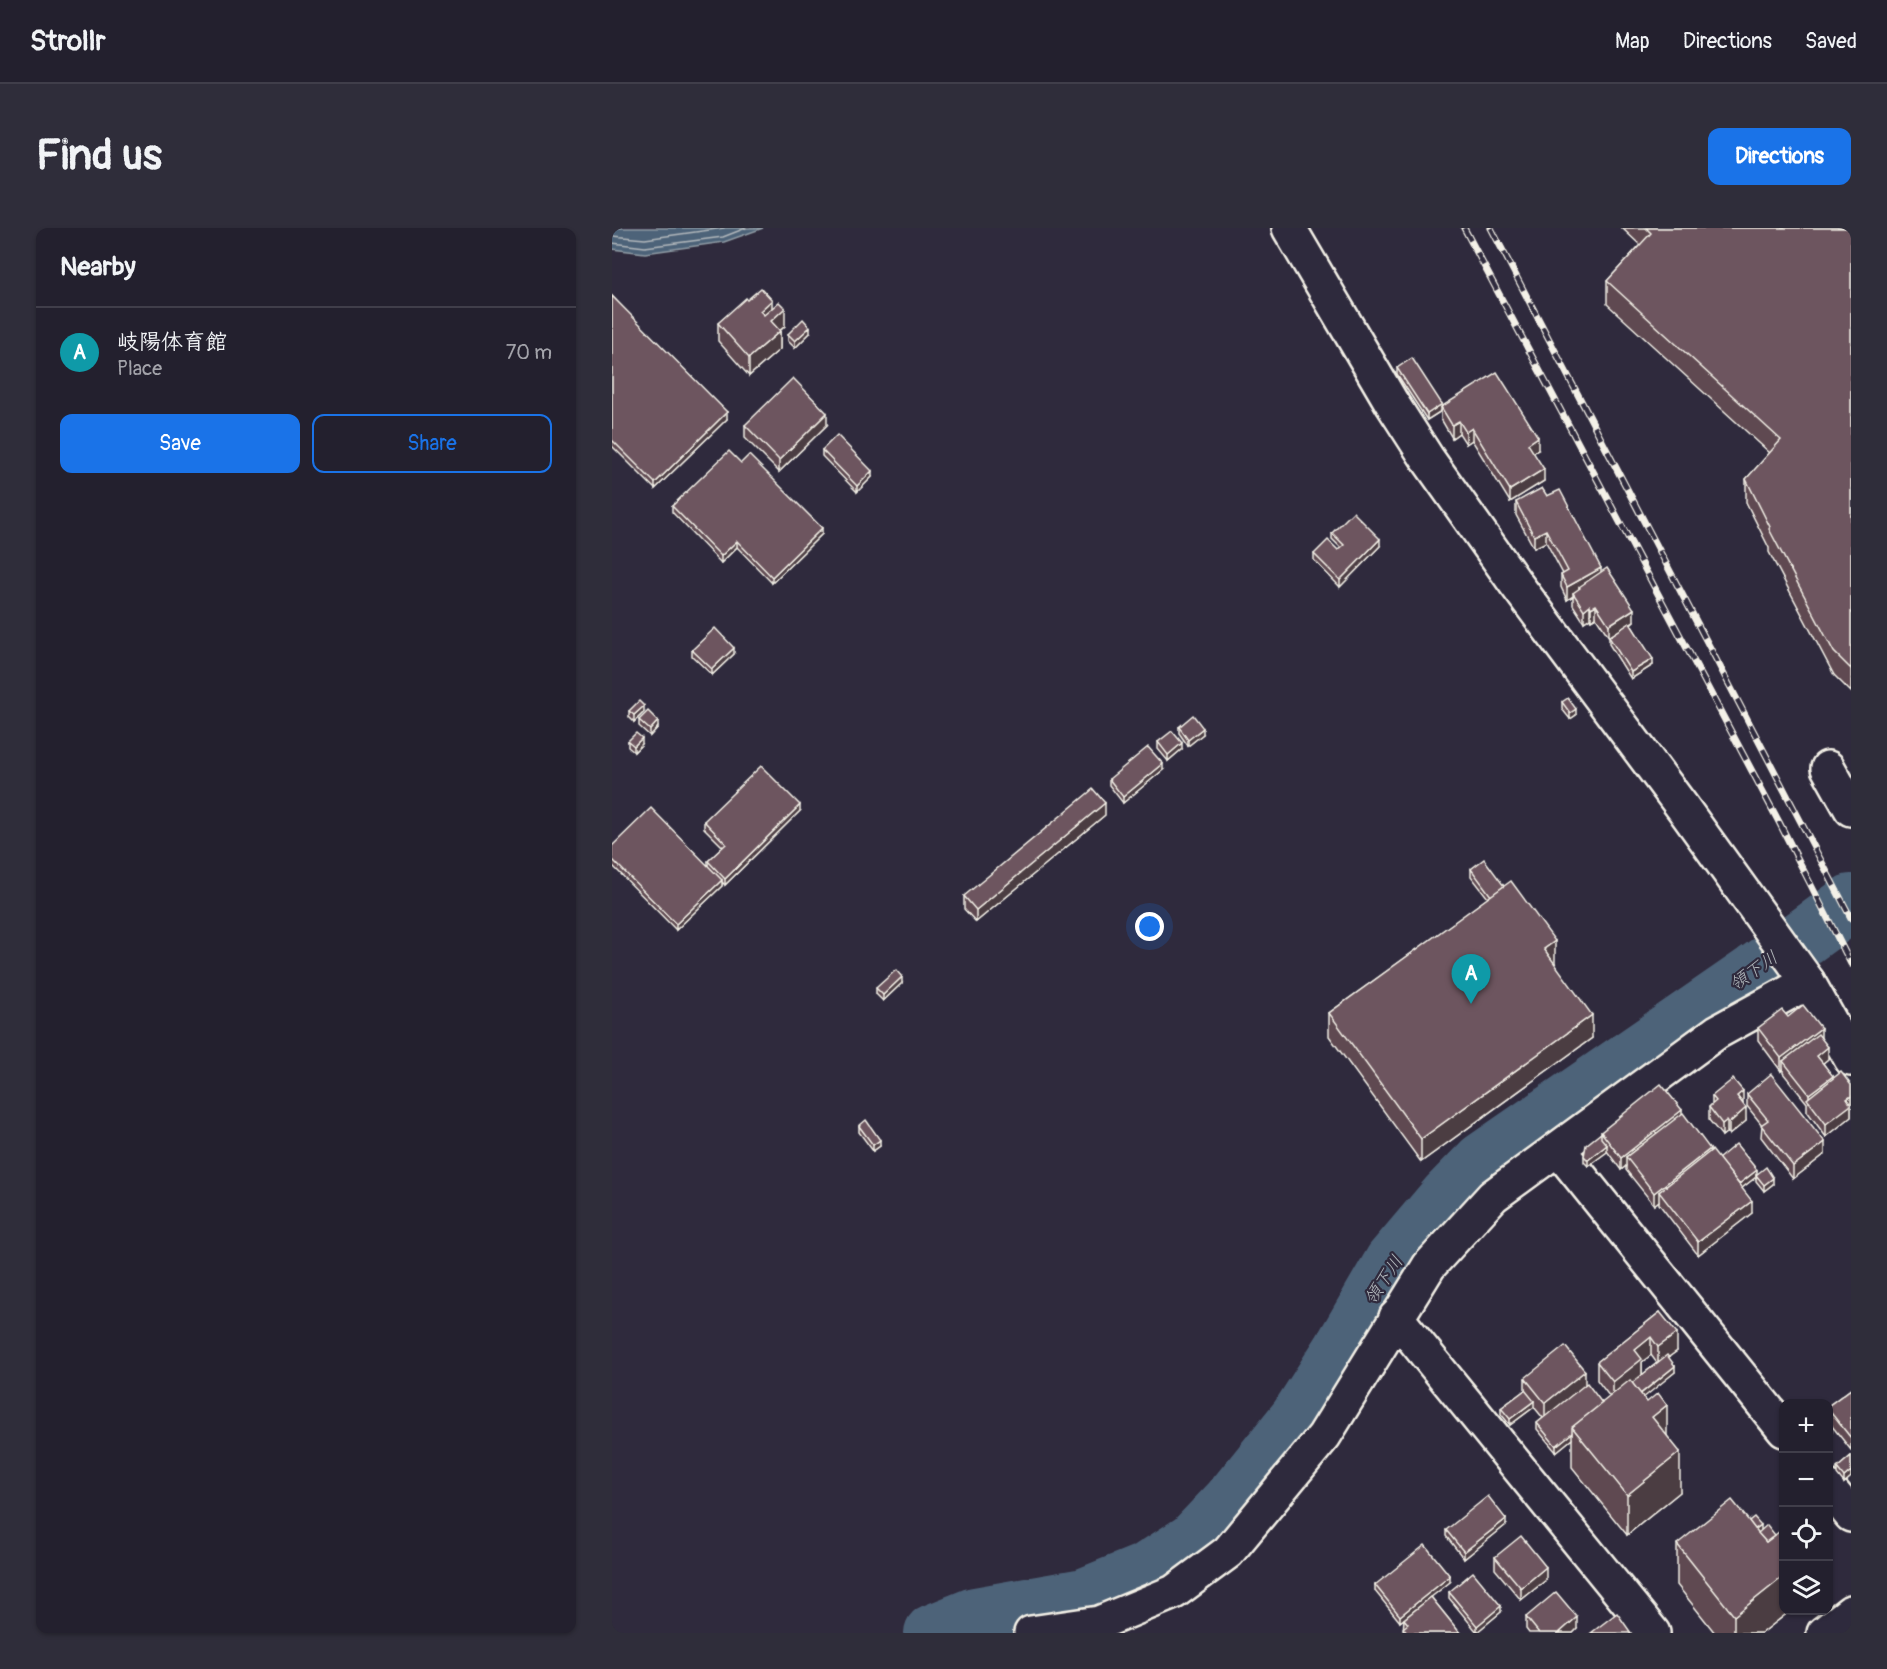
<!DOCTYPE html>
<meta charset="utf-8">
<style>
body{margin:0;font-family:Pangolin,"Klee One",sans-serif;background:#2f2d3a;color:#f1f3f6}
.controls{position:absolute;right:18px;bottom:18px;display:grid;overflow:hidden;border-radius:12px;box-shadow:0 2px 4px #0004}
.controls button{width:54px;height:54px;display:grid;place-items:center;padding:0;border:0;border-bottom:2px solid #403e4a;background:#23202e;color:#f1f3f6;font:30px sans-serif}
.you{position:absolute;left:538px;top:699px;width:21px;height:21px;margin:-15px;border:4px solid #fff;border-radius:50%;background:#1a73e8;box-shadow:0 0 0 9px #1a73e833}
.badge{display:grid;place-items:center;width:39px;height:39px;border-radius:50%;background:#1a73e8;color:#fff;font-size:20px;font-weight:700}
.pin{position:absolute;translate:-50% -50px;filter:drop-shadow(0 2px 3px #0008)}
.pin::after{content:'';position:absolute;top:32px;width:21px;height:18px;background:inherit;clip-path:polygon(0 0,100% 0,50% 100%)}
.list{margin:0;padding:0;list-style:none}
h2{display:flex;justify-content:space-between;align-items:center;height:78px;margin:0;padding:0 24px;font-size:26px}
h2 small{font-size:20px;font-weight:400;color:#a3a3aa}
.list li{display:grid;grid-template-columns:39px 1fr auto;gap:18px;align-items:center;box-sizing:border-box;height:90px;padding:0 24px;border-top:2px solid #403e4a}
.list b{display:block;font-size:22px;white-space:nowrap}
.list p{margin:0;font-size:20px;white-space:nowrap;color:#a3a3aa}
.list em{font-size:20px;font-style:normal;color:#a3a3aa}
.actions{display:flex;gap:12px;padding:18px 24px}
.actions a{flex:1;padding:14px 0;border:2px solid #1a73e8;border-radius:12px;text-align:center;font-size:21px;color:#1a73e8}
.actions .main{background:#1a73e8;color:#fff}
.icon{flex:none;width:33px;height:33px;fill:none;stroke:currentColor;stroke-width:2;stroke-linecap:round;stroke-linejoin:round}
.map{position:relative;flex:none;width:1239px;height:1405px;overflow:hidden;border-radius:12px}
header{display:flex;align-items:center;gap:36px;box-sizing:border-box;height:84px;padding:0 30px;background:#23202e;border-bottom:2px solid #403e4a}
header strong{font-size:28px}
nav{display:flex;gap:33px;margin-inline-start:auto;font-size:21px}
.intro{display:flex;align-items:center;justify-content:space-between;box-sizing:border-box;height:144px;padding:0 36px}
h1{margin:0;font-size:42px}
.button{padding:15px 27px;border-radius:12px;background:#1a73e8;color:#fff;font-size:21px;font-weight:700}
main{display:flex;gap:36px;padding:0 36px}
aside{flex:1;background:#23202e;border-radius:12px;box-shadow:0 2px 4px #0004}
.map>svg:first-child{display:block}
.water{fill:#4e6379;stroke:#909ca5;stroke-width:1.5}
.lines{fill:none;stroke-linecap:round;stroke-linejoin:round}
.shore{stroke:#b2b8bc;stroke-width:1.5}
.river{stroke:#4e6379;stroke-width:58}
.minor-casing{stroke:#f4f1e8;stroke-width:38}
.minor{stroke:#2f2a3d;stroke-width:33}
.rail-casing{stroke:#f4f1e8;stroke-width:7}
.rail{stroke:#2f2a3d;stroke-width:4.5;stroke-dasharray:14;stroke-linecap:butt}
.wall{fill:#5e4951;stroke:#f4f1e8;stroke-width:1.5;fill-rule:evenodd}
.shaded-wall{fill:#4c3c42;stroke:#f4f1e8;stroke-width:1.5}
.building{fill:#6d555e;stroke:#f4f1e8;stroke-width:1.5}
.labels{text-anchor:middle;dominant-baseline:central;stroke-width:4.5;stroke-linejoin:round;paint-order:stroke}
.water-label{font-size:18px;font-style:italic;fill:#b2b8bc;stroke:#2f2a3d}
</style>
<header>
<strong>Strollr</strong>
<nav><a>Map</a><a>Directions</a><a>Saved</a></nav>
</header>
<div class="intro"><h1>Find us</h1><a class="button">Directions</a></div>
<main>
<aside>
<h2>Nearby<small></small></h2>
<ul class="list">
<li><span class="badge" style="background:#0f9aa8">A</span><div><b>岐陽体育館</b><p>Place</p></div><em>70 m</em></li>
</ul>
<div class="actions"><a class="main">Save</a><a>Share</a></div>
</aside>
<div class="map">
<svg width="1239" height="1405" viewBox="0 0 1239 1405">
<rect width="100%" height="100%" fill="#2f2a3d"/>
<filter id="ink" filterUnits="userSpaceOnUse"><feTurbulence type="fractalNoise" baseFrequency=".0167" numOctaves="2"/><feDisplacementMap in="SourceGraphic" scale="12" xChannelSelector="R" yChannelSelector="G"/><feConvolveMatrix kernelMatrix="1 2 1 2 8 2 1 2 1" color-interpolation-filters="sRGB"/></filter>
<g filter="url(#ink)">
<path class="water" d="M0 0H151L112 14 33 25 0 21Z"/>
<g class="lines">
<g class="shore">
<path d="M0 8 33 11 112 0"/>
<path d="M0 15 33 19 111 9 134 0"/>
</g>
<path class="river" d="M321 1405 363 1388 472 1369 536 1343 582 1313 619 1274 686 1191 730 1122 781 1034 836 969 871 933 1143 745 1239 675"/>
<g class="minor-casing">
<g id="minor">
<path d="M677 0 781 177 815 230 904 356 1071 580 1196 754 1239 831"/>
<path d="M1216 540 1239 581"/>
<path d="M946 921 1172 1202"/>
<path d="M784 1089 1041 1405"/>
<path d="M1216 1259 1239 1287"/>
<path d="M419 1405 487 1395 562 1364 616 1324 712 1208 817 1038 881 968 1105 804 1196 754"/>
<path d="M1212 1405 1239 1384"/>
</g>
</g>
<use href="#minor" class="minor"/>
<g class="rail-casing">
<g id="rail">
<path d="M852 0 1167 594 1239 736"/>
<path d="M879 0 1239 690"/>
</g>
</g>
<use href="#rail" class="rail"/>
</g>
<g class="wall">
<path d="M1010 0H1236L1239 3V464L1222 447 1157 324V320L1134 274V251L1158 225 995 76V53L1028 17Z"/>
<path d="M0 68 115 191 43 261 0 218Z"/>
<path d="M135 72 160 80 173 98 168 103V121L137 148 106 113V95Z"/>
<path d="M198 105 183 120 176 113V106Z"/>
<path d="M785 140 830 178 926 222 921 224 932 253 898 274 860 212 854 216 847 205 840 210 829 191V183L815 192 785 146Z"/>
<path d="M133 197H215L167 244 133 210Z"/>
<path d="M210 222 260 249 245 264 210 228Z"/>
<path d="M129 235 210 306 160 355 125 319 109 335 60 284V278Z"/>
<path d="M935 268 989 344 1022 393 1019 396 1041 437 1019 451 997 416V409L984 389 979 392 978 390 972 394 961 377V368L955 372 949 359V347L951 346 934 314 922 320 904 287V274Z"/>
<path d="M720 305 768 318 728 359 702 332V326L726 322 729 320 720 311Z"/>
<path d="M80 422 122 426 100 447 80 428Z"/>
<path d="M950 474 964 487 958 491 950 481Z"/>
<path d="M17 483 32 484 22 494 17 489Z"/>
<path d="M27 492 46 499 38 508 27 498Z"/>
<path d="M567 499 591 506 576 518 567 505Z"/>
<path d="M16 513 30 516 22 524 16 519Z"/>
<path d="M546 514 570 521 556 533 546 521Z"/>
<path d="M551 542 511 575 497 557V551Z"/>
<path d="M188 583 113 657 110 654V658L64 702 0 637V618L96 637V633L111 619 92 600V593Z"/>
<path d="M493 587 364 694 352 681V668Z"/>
<path d="M859 641 943 735 980 810 809 934 717 808V785L876 670 859 648Z"/>
<path d="M290 755 271 773 264 766V760Z"/>
<path d="M1176 789 1209 810 1216 831 1211 835 1221 851 1239 857V889L1214 909 1195 883V875L1171 845V841L1169 843 1146 812V800Z"/>
<path d="M1135 866 1213 926 1181 951 1149 909 1150 897 1135 878Z"/>
<path d="M1100 868 1131 876 1134 893 1117 907 1115 904 1110 908 1097 892V879L1100 876Z"/>
<path d="M1070 886 1098 923 1106 931 1145 946 1161 956 1152 963 1144 953V949L1130 960 1140 985 1086 1027 1047 976V973L1042 977 1014 942V938L1009 942 995 923 976 938 972 934V928L989 905V904Z"/>
<path d="M247 898 268 918 261 923 247 904Z"/>
<path d="M1048 1084 1065 1123 1056 1129 1063 1144 1031 1169 1055 1208 1068 1264 1015 1307 960 1239V1211L944 1224 925 1201V1195L931 1190 922 1179 898 1197 889 1186V1180L913 1162V1150L973 1156 990 1175 998 1169 985 1152V1134ZM1039 1127 1045 1135 1030 1147V1134Z"/>
<path d="M1239 1161V1222L1216 1193V1178Z"/>
<path d="M1239 1228V1249L1232 1255 1225 1246V1240Z"/>
<path d="M1137 1293 1149 1302 1172 1383H1178L1150 1405H1103L1065 1357V1316Z"/>
<path d="M894 1297 852 1331 834 1308V1302Z"/>
<path d="M883 1329 934 1352 909 1372 883 1341Z"/>
<path d="M838 1354 819 1369 848 1405H791L792 1391 788 1394 763 1363V1357Z"/>
<path d="M837 1364 889 1384 865 1404 837 1370Z"/>
<path d="M914 1389 965 1401 961 1405H917L914 1401Z"/>
</g>
<g class="shaded-wall">
<path d="M160 72V90L148 101V83Z"/>
<path d="M173 80V98L159 110V93Z"/>
<path d="M198 99V105L183 120V113Z"/>
<path d="M168 103V121L137 148V130Z"/>
<path d="M830 176V181L829 179V183L815 192V186Z"/>
<path d="M115 184V191L43 261V255Z"/>
<path d="M215 185V197L167 244V232Z"/>
<path d="M847 193V205L840 210V197Z"/>
<path d="M860 200V212L854 216V204Z"/>
<path d="M926 209V222L916 228V216Z"/>
<path d="M932 241V253L898 274V262Z"/>
<path d="M260 243V249L245 264V258Z"/>
<path d="M210 300V306L160 355V349Z"/>
<path d="M934 302V314L922 320V308Z"/>
<path d="M768 311V318L728 359V352Z"/>
<path d="M125 313V319L109 335V328Z"/>
<path d="M989 340V352L968 360 967 359V365H961V368L955 372V359Z"/>
<path d="M978 377V390L972 394V382Z"/>
<path d="M984 377V389L979 392V380Z"/>
<path d="M1022 381V393L997 409V397Z"/>
<path d="M122 420V426L100 447V441Z"/>
<path d="M1041 431V437L1019 451V444Z"/>
<path d="M32 478V484L22 494V487Z"/>
<path d="M964 481V487L958 491V485Z"/>
<path d="M46 493V499L38 508V502Z"/>
<path d="M591 500V506L576 518V512Z"/>
<path d="M30 510V516L22 524V518Z"/>
<path d="M570 515V521L556 533V527Z"/>
<path d="M551 536V542L511 575V569Z"/>
<path d="M493 575V587L364 694V682Z"/>
<path d="M188 577V583L113 657V651Z"/>
<path d="M110 652V658L64 702V696Z"/>
<path d="M943 713V737L932 721Z"/>
<path d="M290 749V755L271 773V767Z"/>
<path d="M980 787V810L809 934V911Z"/>
<path d="M1209 800V812L1171 833V841L1169 843V830Z"/>
<path d="M1216 819V831L1205 840V828Z"/>
<path d="M1221 848V860L1197 874V866Z"/>
<path d="M1131 863V876L1125 868Z"/>
<path d="M1239 868V889L1214 909V896L1235 871Z"/>
<path d="M1134 880V893L1117 907V895Z"/>
<path d="M1070 882V895L1014 929V938L1009 942V930Z"/>
<path d="M1115 892V904L1110 908V896Z"/>
<path d="M268 912V918L261 923V917Z"/>
<path d="M1213 914V926L1181 951V938Z"/>
<path d="M995 917V924L976 938V932Z"/>
<path d="M1098 921V933L1047 964V973L1042 977V965Z"/>
<path d="M1145 942V948L1144 947V949L1126 963V957Z"/>
<path d="M1161 950V956L1152 963V957Z"/>
<path d="M1140 973V985L1086 1027V1014Z"/>
<path d="M1065 1105V1123L1046 1137V1119Z"/>
<path d="M1039 1109V1127L1030 1134V1149L1001 1172V1154L1023 1122Z"/>
<path d="M1063 1138V1144L1025 1175V1169Z"/>
<path d="M973 1143V1161L933 1193V1175Z"/>
<path d="M922 1173V1179L898 1197V1191Z"/>
<path d="M1055 1177V1217L1040 1189Z"/>
<path d="M1220 1198V1204L1216 1207V1201Z"/>
<path d="M960 1205V1211L944 1224V1218Z"/>
<path d="M1068 1224V1264L1015 1307V1267Z"/>
<path d="M1239 1243V1249L1232 1255V1249Z"/>
<path d="M894 1291V1297L852 1331V1324Z"/>
<path d="M1149 1297V1303L1136 1313V1307Z"/>
<path d="M934 1339V1352L909 1372V1360Z"/>
<path d="M838 1348V1354L788 1394V1388Z"/>
<path d="M1172 1348V1383H1178L1150 1405H1122V1388Z"/>
<path d="M889 1378V1384L865 1404V1398Z"/>
<path d="M965 1389V1401L961 1405H947Z"/>
</g>
<g class="building">
<path d="M1034 0H1236L1239 3V441L1222 424 1157 301 1158 299 1134 251 1169 212 995 53 1039 5Z"/>
<path d="M149 60 160 72 148 83 152 87 167 74 173 80 159 93 168 103 137 130 106 95 134 70 135 72Z"/>
<path d="M0 68 115 184 43 255 0 212Z"/>
<path d="M191 91 198 99 183 113 176 106Z"/>
<path d="M800 130 830 176 815 186 785 140Z"/>
<path d="M885 144 926 209 916 216 932 241 898 262 860 200 854 204 847 193 840 197 829 179Z"/>
<path d="M181 150 215 185 167 232 133 197Z"/>
<path d="M225 207 260 243 245 258 210 222Z"/>
<path d="M117 223 129 235 137 227 210 300 160 349 125 313 109 328 60 278Z"/>
<path d="M930 260 935 268 948 262 989 340 955 359 949 347 956 343 934 302 922 308 904 274Z"/>
<path d="M741 284 768 311 728 352 702 326 716 312 726 322 732 317 720 305Z"/>
<path d="M995 340 1022 381 997 397 984 377 979 380 978 377 972 382 961 365 968 360 967 359Z"/>
<path d="M1018 395 1041 431 1019 444 997 409Z"/>
<path d="M103 400 122 420 100 441 80 422Z"/>
<path d="M956 470 964 481 958 485 950 474Z"/>
<path d="M27 473 32 478 22 487 17 483Z"/>
<path d="M36 483 46 493 38 502 27 492Z"/>
<path d="M581 487 591 500 576 512 567 499Z"/>
<path d="M560 503 570 515 556 527 546 514Z"/>
<path d="M24 505 30 510 22 518 16 513Z"/>
<path d="M536 519 551 536 511 569 497 551Z"/>
<path d="M149 538 188 577 113 651 96 633 114 616 92 593Z"/>
<path d="M481 561 493 575 364 682 352 668Z"/>
<path d="M39 580 110 652 64 696 0 631V618Z"/>
<path d="M872 631 892 658 879 668 859 641Z"/>
<path d="M899 653 943 713 932 721 980 787 809 911 717 785Z"/>
<path d="M284 742 290 749 271 767 264 760Z"/>
<path d="M1191 777 1209 800 1169 830 1146 800 1170 782 1176 789Z"/>
<path d="M1206 806 1216 819 1205 828 1221 848 1197 866 1171 833Z"/>
<path d="M1229 844 1239 857V868L1235 871 1239 877 1214 896 1195 871Z"/>
<path d="M1159 846 1213 914 1181 938 1149 897 1156 892 1135 866Z"/>
<path d="M1121 851 1131 863 1125 868 1134 880 1117 895 1115 892 1110 896 1097 879 1104 873 1100 868Z"/>
<path d="M1049 856 1070 882 1009 930 989 904Z"/>
<path d="M1071 885 1098 921 1042 965 1014 929Z"/>
<path d="M254 892 268 912 261 917 247 898Z"/>
<path d="M989 905V910L995 917 976 932 972 928 974 917Z"/>
<path d="M1124 916 1145 942 1127 956 1106 931Z"/>
<path d="M1100 922 1140 973 1086 1014 1047 964Z"/>
<path d="M1154 939 1161 950 1152 957 1144 947Z"/>
<path d="M1048 1084 1065 1105 1046 1119 1039 1109 1023 1122 1030 1131 1001 1154 985 1134Z"/>
<path d="M953 1118 973 1143 933 1175 913 1150Z"/>
<path d="M1055 1127 1063 1138 1028 1166 1020 1155Z"/>
<path d="M1018 1152 1035 1174 1046 1165 1055 1177 1040 1189 1068 1224 1015 1267 960 1199Z"/>
<path d="M975 1155 990 1175 960 1199V1205L944 1218 925 1195Z"/>
<path d="M1239 1161V1210L1216 1181V1178Z"/>
<path d="M913 1162 922 1173 898 1191 889 1180Z"/>
<path d="M1216 1194 1220 1198 1216 1201Z"/>
<path d="M1239 1228V1243L1232 1249 1225 1240Z"/>
<path d="M876 1268 894 1291 852 1324 834 1302Z"/>
<path d="M1120 1272 1154 1314 1172 1300V1348L1122 1388 1065 1316Z"/>
<path d="M1142 1289 1149 1297 1143 1301 1137 1293Z"/>
<path d="M1155 1297 1163 1307 1154 1314 1146 1305Z"/>
<path d="M909 1308 934 1339 909 1360 883 1329Z"/>
<path d="M813 1317 838 1348 788 1388 763 1357Z"/>
<path d="M861 1344 889 1378 865 1398 837 1364Z"/>
<path d="M944 1364 965 1389 947 1405H927L914 1389Z"/>
<path d="M819 1369 848 1405H795L791 1400 796 1396 792 1391Z"/>
<path d="M1005 1385 1019 1405H979Z"/>
</g>
</g>
<g class="labels">
<g class="water-label">
<text transform="translate(1142 743) rotate(-35)">領下川</text>
<text transform="translate(772 1052) rotate(-56)">領下川</text>
</g>
</g>
</svg>
<div class="controls">
<button>+</button>
<button>−</button>
<button><svg class="icon" aria-label="locate" viewBox="0 0 24 24"><circle cx="12" cy="12" r="6"/><path d="M12 2v4M12 18v4M2 12h4M18 12h4"/></svg></button>
<button><svg class="icon" aria-label="layers" viewBox="0 0 24 24"><path d="M12 4l9 5-9 5-9-5zM3 14l9 5 9-5"/></svg></button>
</div>
<div class="you"></div>
<div class="pin badge" style="left:859px;top:776px;background:#0f9aa8">A</div>
</div>
</main>
